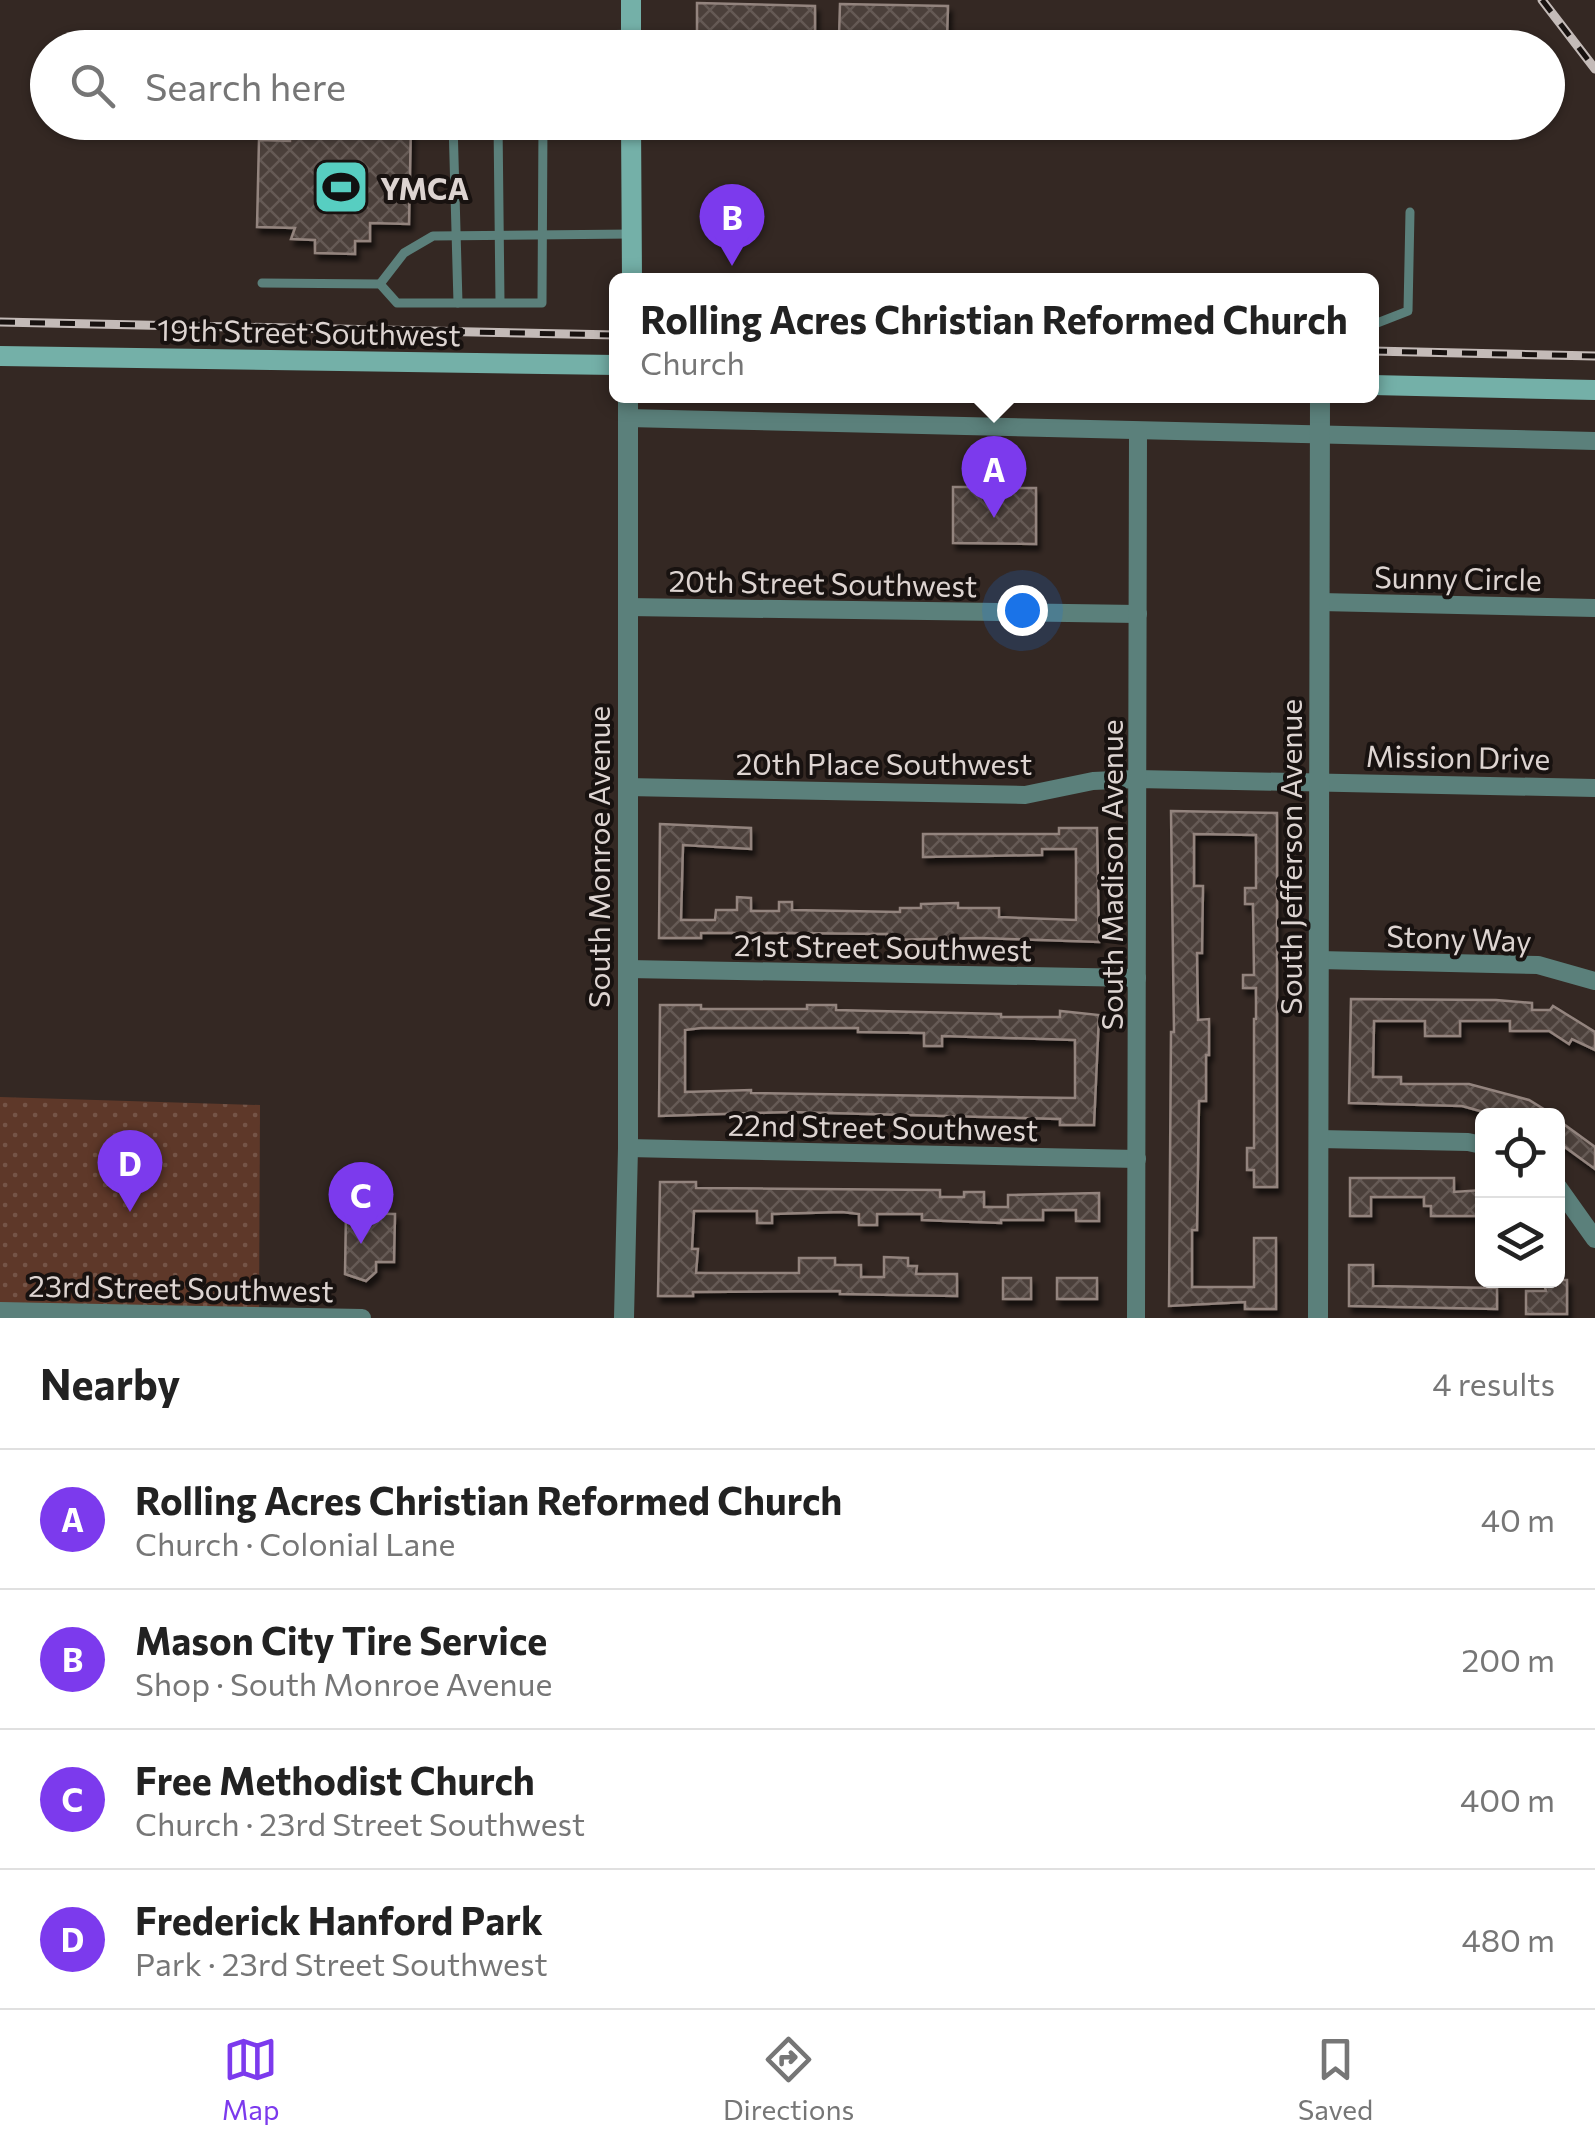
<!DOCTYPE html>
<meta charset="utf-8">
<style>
body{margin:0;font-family:Commissioner,sans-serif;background:#f6f6f6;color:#222}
.controls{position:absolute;right:30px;bottom:30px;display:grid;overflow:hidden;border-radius:15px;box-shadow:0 2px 8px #0004}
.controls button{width:90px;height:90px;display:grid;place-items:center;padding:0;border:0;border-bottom:2px solid #e0e0e0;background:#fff;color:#222;font:50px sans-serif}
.you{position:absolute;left:1022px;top:610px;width:35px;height:35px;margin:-25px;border:8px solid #fff;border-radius:50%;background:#1a73e8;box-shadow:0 0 0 15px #1a73e833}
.badge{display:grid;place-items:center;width:65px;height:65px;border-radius:50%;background:#7c3aed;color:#fff;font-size:32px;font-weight:700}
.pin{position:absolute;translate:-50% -82px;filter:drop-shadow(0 2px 5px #0008)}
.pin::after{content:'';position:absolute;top:52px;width:35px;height:30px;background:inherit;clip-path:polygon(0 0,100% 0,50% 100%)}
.popup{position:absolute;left:609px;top:273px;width:770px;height:130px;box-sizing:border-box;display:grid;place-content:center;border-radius:15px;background:#fff;filter:drop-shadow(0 2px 8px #0005);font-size:32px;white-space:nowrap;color:#767676}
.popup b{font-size:38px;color:#222}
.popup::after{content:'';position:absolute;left:50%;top:100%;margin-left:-20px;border:20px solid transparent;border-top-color:#fff}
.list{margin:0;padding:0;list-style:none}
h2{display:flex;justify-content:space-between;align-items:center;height:130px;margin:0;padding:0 40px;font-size:42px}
h2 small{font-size:32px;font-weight:400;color:#767676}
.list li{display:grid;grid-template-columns:65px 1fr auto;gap:30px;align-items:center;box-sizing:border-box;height:140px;padding:0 40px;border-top:2px solid #e0e0e0}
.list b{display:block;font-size:38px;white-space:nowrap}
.list p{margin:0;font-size:32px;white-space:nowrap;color:#767676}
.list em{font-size:32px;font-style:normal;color:#767676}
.icon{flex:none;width:55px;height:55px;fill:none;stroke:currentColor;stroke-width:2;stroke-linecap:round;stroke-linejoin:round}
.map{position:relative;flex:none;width:1595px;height:1318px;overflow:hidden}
.search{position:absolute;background:#fff;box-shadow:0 2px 8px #0004;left:30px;right:30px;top:30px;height:110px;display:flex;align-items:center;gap:25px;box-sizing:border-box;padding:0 35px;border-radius:55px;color:#767676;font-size:38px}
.sheet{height:690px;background:#fff}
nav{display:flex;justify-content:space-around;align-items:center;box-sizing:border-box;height:140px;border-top:2px solid #e0e0e0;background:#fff;font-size:28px;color:#767676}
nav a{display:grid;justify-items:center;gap:5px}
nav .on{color:#7c3aed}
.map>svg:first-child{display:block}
.park{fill:url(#park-dots)}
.building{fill:url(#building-cross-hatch);stroke:#93847e;stroke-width:2.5;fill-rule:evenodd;filter:url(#shadow)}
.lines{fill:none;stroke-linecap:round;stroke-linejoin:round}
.service{stroke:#5b807b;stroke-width:9}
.minor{stroke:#5b807b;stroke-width:18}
.tertiary{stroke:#5b807b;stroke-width:20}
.secondary{stroke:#74b0a8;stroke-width:20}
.rail-casing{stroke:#c4bbb8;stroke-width:9}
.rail{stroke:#181210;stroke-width:5;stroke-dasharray:15;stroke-linecap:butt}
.labels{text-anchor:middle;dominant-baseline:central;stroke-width:8;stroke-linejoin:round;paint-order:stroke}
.poi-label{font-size:30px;font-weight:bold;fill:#ddd4d1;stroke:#181210;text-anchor:start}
.street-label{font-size:30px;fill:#ddd4d1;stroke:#181210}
</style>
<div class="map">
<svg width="1595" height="1318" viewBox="0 0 1595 1318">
<defs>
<pattern id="park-dots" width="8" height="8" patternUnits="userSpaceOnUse" patternTransform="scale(2.5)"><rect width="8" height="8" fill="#5e3829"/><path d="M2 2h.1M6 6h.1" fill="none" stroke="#755447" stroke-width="1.8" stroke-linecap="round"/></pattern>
<pattern id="building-cross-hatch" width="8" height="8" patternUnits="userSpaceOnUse" patternTransform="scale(2.5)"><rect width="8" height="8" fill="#4c3f3a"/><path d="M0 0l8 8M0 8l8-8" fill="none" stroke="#655a55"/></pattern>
<filter id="shadow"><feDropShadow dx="3.5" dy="6" stdDeviation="2.5" flood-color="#0009"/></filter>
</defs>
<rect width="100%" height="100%" fill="#342823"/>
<path class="park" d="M0 1097 260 1105 259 1318H0Z"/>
<g class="building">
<path d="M697 3 815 6V36L697 34Z"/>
<path d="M840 4 948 6 947 40 839 37Z"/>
<path d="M290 122H411L409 224 370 223V241H355V254L315 253V240L291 239 295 228 257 227 259 140 290 141Z"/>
<path d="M982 461H1001V488H1036V544L953 543V487H982Z"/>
<path d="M1171 811 1277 813V1187H1254V1170H1247V1148H1254V1019H1256V988H1243V975H1254L1253 904H1245V888H1256V835L1194 834V886H1203L1202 953H1197L1198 1020 1209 1019V1055H1206V1101H1199L1197 1230H1192V1287H1254V1238H1276V1309H1245V1302L1169 1306 1171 1032H1174Z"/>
<path d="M660 824 751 828V849L683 845 681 920H715L716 910H737V897L751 898V911H779V902H792V910L900 912V908H921V904L958 903V908H999V917L1076 920V849H1042V855L923 857V834H1059V828H1097L1099 942 980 938 887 940V934L787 933H701V938H659Z"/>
<path d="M1351 999 1496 1000 1532 1003V1010H1550L1553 1006 1595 1032V1050L1572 1039 1569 1044 1549 1031H1510V1021H1460V1036H1425V1021H1374L1373 1077H1401V1084H1469L1529 1100 1555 1116H1498L1462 1106 1349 1103Z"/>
<path d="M660 1005H701V1009H807V1005H836V1010L1001 1014V1017H1060V1011L1099 1015 1094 1125H1060V1119L790 1112 659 1116ZM701 1028H858V1032L924 1033V1046H942V1036L1075 1040V1098L751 1093V1090L685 1092V1030Z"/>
<path d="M1565 1125 1595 1147V1169L1558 1142V1135Z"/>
<path d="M1350 1178H1454V1192L1482 1190V1216H1431V1206H1424V1197H1371V1216H1350Z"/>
<path d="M660 1182H696V1188L940 1190V1197H964V1192H984V1207H1008V1195L1099 1193V1221H1076V1210H1043V1220H1001V1223L922 1220V1214H877V1225H859V1214L842 1212 772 1214V1223H757V1211H694L692 1249H698L696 1273H799V1258H835V1265H861V1277H884V1257L908 1258V1266H917L916 1274H957V1296L840 1294V1291L693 1292V1296H658Z"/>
<path d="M346 1213 395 1214 394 1262H376V1272L366 1281 345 1274Z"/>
<path d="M1349 1265H1373V1286L1497 1288V1309L1349 1306Z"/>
<rect x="1003" y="1278" width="28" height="21"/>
<rect x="1057" y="1278" width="40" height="21"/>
<path d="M1543 1280H1567V1314H1526V1291H1546Z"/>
</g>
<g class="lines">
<g class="service">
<path d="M543 48V37L631 34"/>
<path d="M453 122 458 303"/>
<path d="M498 122 500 302"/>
<path d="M262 283 380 284 397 303H542L543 122"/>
<path d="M380 284 404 253 433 236 632 234"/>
<path d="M1372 325 1408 311 1410 212"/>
</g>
<g class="minor">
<path d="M628 418 1595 441"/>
<path d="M1320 602 1595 608"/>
<path d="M627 607 1138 614"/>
<path d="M627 787 1025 795 1093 781 1137 779 1595 788"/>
<path d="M1319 960 1538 965 1595 981"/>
<path d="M628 969 1137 978"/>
<path d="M1319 1139 1468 1142 1482 1145"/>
<path d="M628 1148 1137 1159"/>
<path d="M1558 1187 1595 1239"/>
<path d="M0 1311 362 1318"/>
<path d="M1136 1318 1138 432"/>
</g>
<g class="tertiary">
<path d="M624 1318 628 1148V396"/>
<path d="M1318 1318 1320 396"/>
</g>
<g class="secondary">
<path d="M631 0V48"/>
<path d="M631 122 632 280"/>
<path d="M0 356 616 365"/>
<path d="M1372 385 1595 390"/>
</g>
<g class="rail-casing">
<g id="rail">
<path d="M1542 0 1595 69"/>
<path d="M0 322 616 335"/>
<path d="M1372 351 1595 356"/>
</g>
</g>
<use href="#rail" class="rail"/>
</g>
<defs>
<g id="stadium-square" transform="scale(2.875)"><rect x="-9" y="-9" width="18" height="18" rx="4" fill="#57cec1" stroke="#181210"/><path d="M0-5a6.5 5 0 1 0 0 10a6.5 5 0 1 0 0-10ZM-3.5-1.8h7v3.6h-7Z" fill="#111"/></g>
</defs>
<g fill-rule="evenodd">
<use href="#stadium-square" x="341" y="187"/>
</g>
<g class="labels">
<g class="poi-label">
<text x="380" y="187">YMCA</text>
</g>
<g class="street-label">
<text transform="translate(309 331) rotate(1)">19th Street Southwest</text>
<text transform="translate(1458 577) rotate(1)">Sunny Circle</text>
<text transform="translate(823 582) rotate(1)">20th Street Southwest</text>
<text transform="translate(1458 756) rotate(1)">Mission Drive</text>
<text x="884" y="762">20th Place Southwest</text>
<text transform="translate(597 857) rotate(-90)">South Monroe Avenue</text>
<text transform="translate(1289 857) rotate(-90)">South Jefferson Avenue</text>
<text transform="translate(1110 875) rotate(-90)">South Madison Avenue</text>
<text transform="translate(1459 937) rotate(2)">Stony Way</text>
<text transform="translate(883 946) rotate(1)">21st Street Southwest</text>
<text transform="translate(883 1126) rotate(1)">22nd Street Southwest</text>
<text transform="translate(181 1287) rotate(1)">23rd Street Southwest</text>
</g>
</g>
</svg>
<div class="controls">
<button><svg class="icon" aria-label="locate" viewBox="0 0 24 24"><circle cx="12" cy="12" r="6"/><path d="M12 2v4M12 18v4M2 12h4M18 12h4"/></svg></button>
<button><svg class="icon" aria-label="layers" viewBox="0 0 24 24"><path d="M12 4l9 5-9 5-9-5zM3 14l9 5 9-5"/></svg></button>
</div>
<div class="you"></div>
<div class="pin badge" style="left:994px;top:518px">A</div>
<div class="popup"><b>Rolling Acres Christian Reformed Church</b>Church</div>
<div class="pin badge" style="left:732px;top:266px">B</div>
<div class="pin badge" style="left:361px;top:1244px">C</div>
<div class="pin badge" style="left:130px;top:1212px">D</div>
<div class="search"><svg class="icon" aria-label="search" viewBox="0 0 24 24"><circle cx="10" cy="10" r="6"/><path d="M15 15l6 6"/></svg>Search here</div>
</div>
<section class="sheet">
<h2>Nearby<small>4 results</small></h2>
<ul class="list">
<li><span class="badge">A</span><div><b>Rolling Acres Christian Reformed Church</b><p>Church · Colonial Lane</p></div><em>40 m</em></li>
<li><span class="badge">B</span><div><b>Mason City Tire Service</b><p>Shop · South Monroe Avenue</p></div><em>200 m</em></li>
<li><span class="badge">C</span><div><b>Free Methodist Church</b><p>Church · 23rd Street Southwest</p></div><em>400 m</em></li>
<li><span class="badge">D</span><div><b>Frederick Hanford Park</b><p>Park · 23rd Street Southwest</p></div><em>480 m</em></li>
</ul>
</section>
<nav>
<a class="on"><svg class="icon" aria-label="map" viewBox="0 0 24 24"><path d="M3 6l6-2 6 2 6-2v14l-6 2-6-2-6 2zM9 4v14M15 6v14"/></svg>Map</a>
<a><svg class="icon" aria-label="directions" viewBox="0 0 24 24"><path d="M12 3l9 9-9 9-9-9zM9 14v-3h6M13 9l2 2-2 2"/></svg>Directions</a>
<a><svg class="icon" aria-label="saved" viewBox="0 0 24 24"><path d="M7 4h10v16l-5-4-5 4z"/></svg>Saved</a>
</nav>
